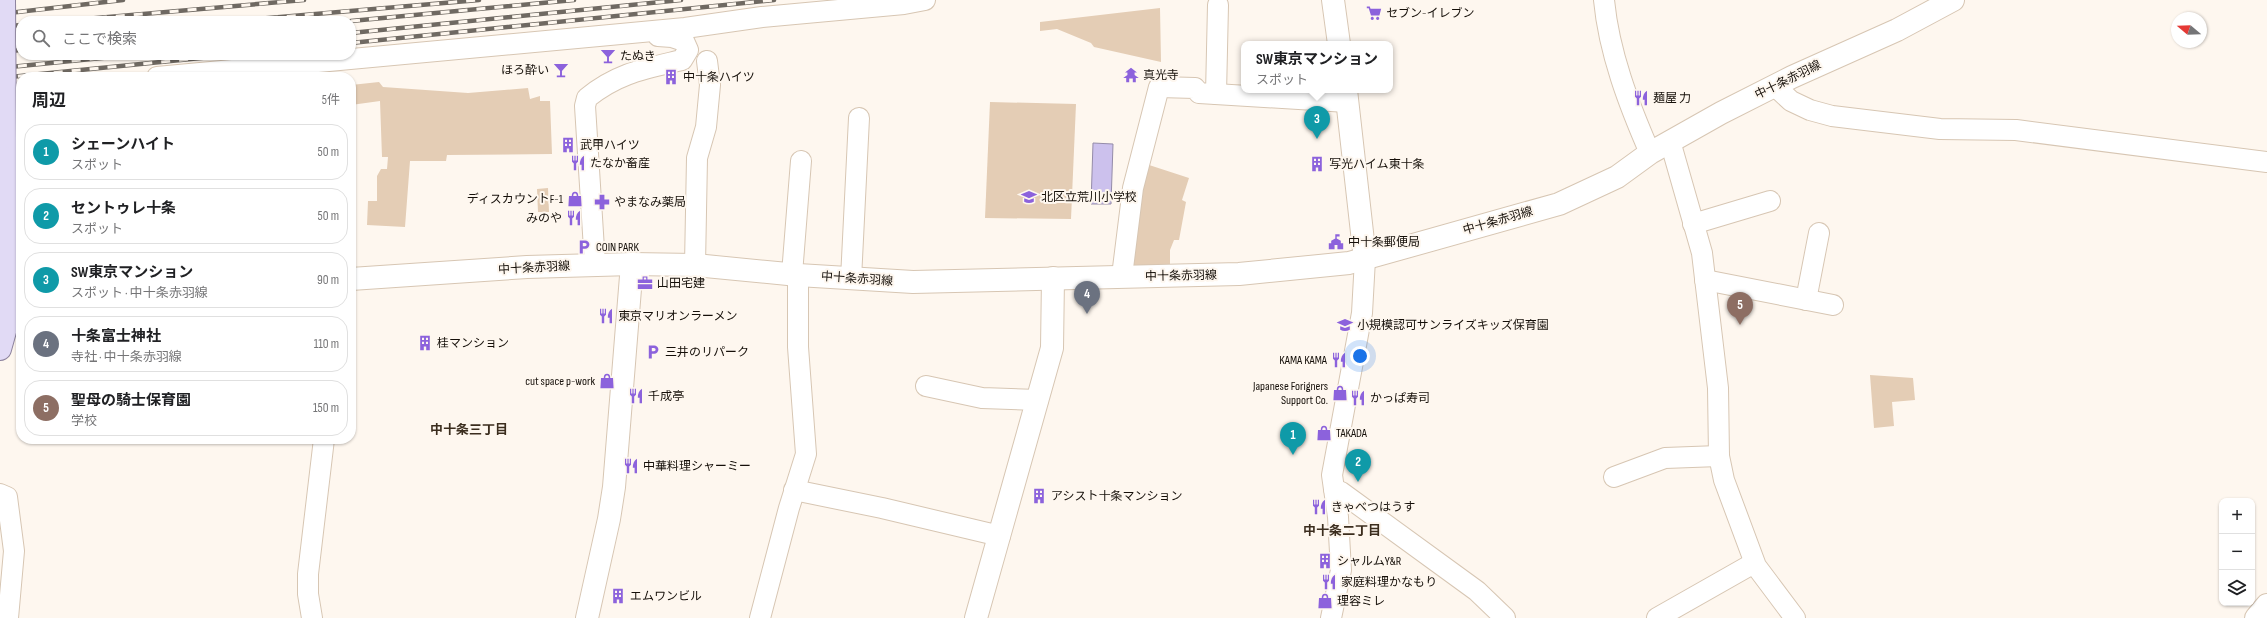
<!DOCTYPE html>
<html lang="ja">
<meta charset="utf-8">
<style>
body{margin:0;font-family:"Sofia Sans Condensed","Noto Sans JP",sans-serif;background:#f2f2f2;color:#202124}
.controls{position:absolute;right:12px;bottom:12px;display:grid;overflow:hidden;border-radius:8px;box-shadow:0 1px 3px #0004}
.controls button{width:36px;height:36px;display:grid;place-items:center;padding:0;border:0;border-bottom:1px solid #e0e0e0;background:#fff;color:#202124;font:20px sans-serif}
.compass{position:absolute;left:2171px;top:12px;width:36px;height:36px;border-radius:50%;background:#fff;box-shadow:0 1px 3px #0004;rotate:289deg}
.you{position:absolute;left:1360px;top:356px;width:14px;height:14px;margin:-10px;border:3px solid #fff;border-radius:50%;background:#1a73e8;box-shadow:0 0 0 6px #1a73e833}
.badge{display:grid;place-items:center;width:26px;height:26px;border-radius:50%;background:#db2777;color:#fff;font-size:13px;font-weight:700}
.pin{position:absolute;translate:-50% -33px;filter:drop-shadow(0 1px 2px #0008)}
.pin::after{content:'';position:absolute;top:21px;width:14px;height:12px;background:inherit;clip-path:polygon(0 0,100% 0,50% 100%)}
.popup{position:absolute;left:1241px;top:41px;width:152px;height:52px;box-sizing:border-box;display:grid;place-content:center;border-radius:8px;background:#fff;filter:drop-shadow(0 1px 3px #0005);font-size:13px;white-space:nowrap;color:#757577}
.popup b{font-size:15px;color:#202124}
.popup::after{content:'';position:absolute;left:50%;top:100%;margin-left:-8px;border:8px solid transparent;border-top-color:#fff}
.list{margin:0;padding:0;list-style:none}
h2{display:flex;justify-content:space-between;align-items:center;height:52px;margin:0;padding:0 16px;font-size:17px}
h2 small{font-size:13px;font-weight:400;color:#757577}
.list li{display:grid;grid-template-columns:26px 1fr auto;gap:12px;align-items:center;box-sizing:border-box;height:56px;margin:0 8px 8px;padding:0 8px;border:1px solid #e0e0e0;border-radius:16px}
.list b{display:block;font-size:15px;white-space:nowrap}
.list p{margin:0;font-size:13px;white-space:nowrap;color:#757577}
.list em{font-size:13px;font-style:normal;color:#757577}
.icon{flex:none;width:22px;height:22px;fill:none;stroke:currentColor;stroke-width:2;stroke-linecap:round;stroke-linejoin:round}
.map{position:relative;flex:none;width:2267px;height:618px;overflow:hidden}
.search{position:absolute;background:#fff;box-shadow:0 1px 3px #0004;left:16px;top:16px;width:340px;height:44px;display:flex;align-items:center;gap:10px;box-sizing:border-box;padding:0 14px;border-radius:16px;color:#757577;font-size:15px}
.panel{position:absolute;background:#fff;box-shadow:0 1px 3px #0004;left:16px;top:72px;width:340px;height:372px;border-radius:16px}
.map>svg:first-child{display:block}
.green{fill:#e4cdb5}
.water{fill:#ccc1ed;stroke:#958ca9}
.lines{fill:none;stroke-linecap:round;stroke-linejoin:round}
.street-casing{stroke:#d7c6b3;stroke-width:22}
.secondary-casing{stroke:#d7c6b3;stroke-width:24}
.primary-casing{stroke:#8d839e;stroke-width:24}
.street{stroke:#fff;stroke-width:20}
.secondary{stroke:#fff;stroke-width:22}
.primary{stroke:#e1daf5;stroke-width:22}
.rail-casing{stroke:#6f6962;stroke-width:4.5}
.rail{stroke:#fef7ef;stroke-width:3;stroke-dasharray:9;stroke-linecap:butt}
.primary-bridge-casing{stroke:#8d839e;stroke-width:24;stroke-linecap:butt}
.primary-bridge{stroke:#e1daf5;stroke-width:22}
.labels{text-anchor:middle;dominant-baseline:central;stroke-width:4;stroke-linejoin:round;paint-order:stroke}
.poi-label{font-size:12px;fill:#150f09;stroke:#fef7ef;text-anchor:start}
.street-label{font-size:12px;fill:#150f09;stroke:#fef7ef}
.neighbourhood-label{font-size:13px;font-weight:bold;fill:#3b2d1e;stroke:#fef7ef}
</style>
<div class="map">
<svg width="2267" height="618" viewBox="0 0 2267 618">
<rect width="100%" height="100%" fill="#fef7ef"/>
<g class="green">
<path d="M1160 8 1161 62 1094 47 1091 43 1057 29 1040 31V22Z"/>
<path d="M379 82 383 87 468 93 528 88 530 99 540 96V101H550L552 154 447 155 446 161H410L405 227 367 225 368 201H377V176L381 169H387L388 157H382L380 101 351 105V85Z"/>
<path d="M990 102 1076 104 1071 219 985 218Z"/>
<path d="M1146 164 1189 178 1182 200 1186 202 1179 240H1174L1170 250V265L1132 268Z"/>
<path d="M548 188 549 212H538L537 189Z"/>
<path d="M1870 375 1913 378 1915 400 1892 402 1894 426 1874 428Z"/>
</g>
<path class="water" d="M1093 143 1113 144 1111 204H1091Z"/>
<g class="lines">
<g class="street-casing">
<g id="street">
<path d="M1604 0C1609 53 1629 105 1650 153"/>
<path d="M157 77 685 28 762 17 904 4 925 0"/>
<path d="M1775 86 1791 101 1810 110 1832 116 1940 129 2016 130 2267 162"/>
<path d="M1216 94 1218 5"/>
<path d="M0 97 21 96"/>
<path d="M1670 141 1702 253 1718 388 1719 456 1724 480 1756 566 1795 618"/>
<path d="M1693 224 1770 201"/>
<path d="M595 265 585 106 587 98C618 73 644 69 682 60L688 50 684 41 672 37 658 36"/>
<path d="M695 265 697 158 706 127 710 85 707 61"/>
<path d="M792 274 801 161"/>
<path d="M1122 276 1133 188 1159 87 1195 88 1199 93 1347 102"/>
<path d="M851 279 859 118"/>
<path d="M1705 280 1833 305"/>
<path d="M1806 300 1819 233"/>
<path d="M926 386 982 398 1038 400"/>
<path d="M1614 477 1665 458 1719 456"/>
<path d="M1334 489 1341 492 1477 591 1505 618"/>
<path d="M794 490 882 508 1000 536"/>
<path d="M0 494 7 497 14 551 8 618"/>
<path d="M312 618 308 594V574L324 439"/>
<path d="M760 618 789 508 806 454 798 347V275"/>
<path d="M1331 618 1341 570 1338 517 1332 475 1362 313 1365 259"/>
<path d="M1657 618 1754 563"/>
</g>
</g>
<g class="secondary-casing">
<g id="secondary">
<path d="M1333 0 1339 44"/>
<path d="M1346 90 1365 259"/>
<path d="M351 279 527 267 632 264 695 265 798 275 913 282 1239 274 1349 263 1559 204 1617 177 1650 153 1721 113 1792 77 1897 30 1953 0"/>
<path d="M587 618 609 519 614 487 632 264"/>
<path d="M976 618 1052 348 1053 278"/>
<path d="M2256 618 2267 605"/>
</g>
</g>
<g class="primary-casing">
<path id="primary" d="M0 349 7 324 8 304 5 137"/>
</g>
<use href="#street" class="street"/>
<use href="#secondary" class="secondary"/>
<use href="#primary" class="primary"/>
<g class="rail-casing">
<g id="rail">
<path d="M0 1 8 0"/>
<path d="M0 14 123 0"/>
<path d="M62 21 304 0"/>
<path d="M233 21 479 0"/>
<path d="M351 21 574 0"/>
<path d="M0 27 21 25"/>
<path d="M351 33 681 0"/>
<path d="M0 42 21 40"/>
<path d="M351 43 774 0"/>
<path d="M0 52 21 50"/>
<path d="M0 68 132 55"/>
<path d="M0 78 231 55"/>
</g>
</g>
<use href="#rail" class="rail"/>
<g class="primary-bridge-casing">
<path id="primary-bridge" d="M4 0 5 137"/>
</g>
<use href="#primary-bridge" class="primary-bridge"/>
</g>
<defs>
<g id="supermarket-bare" transform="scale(1.2)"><path d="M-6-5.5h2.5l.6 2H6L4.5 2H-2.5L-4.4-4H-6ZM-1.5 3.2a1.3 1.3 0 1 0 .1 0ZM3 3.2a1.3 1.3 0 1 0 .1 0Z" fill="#8c62dc" stroke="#fef7ef" stroke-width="2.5" paint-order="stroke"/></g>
<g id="bar-bare" transform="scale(1.2)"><path d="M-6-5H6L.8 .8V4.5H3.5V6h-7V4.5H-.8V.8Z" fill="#8c62dc" stroke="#fef7ef" stroke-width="2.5" paint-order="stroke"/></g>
<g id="temple-bare" transform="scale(1.2)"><path d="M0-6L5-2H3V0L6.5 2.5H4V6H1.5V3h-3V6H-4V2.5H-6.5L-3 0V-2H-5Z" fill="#8c62dc" stroke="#fef7ef" stroke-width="2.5" paint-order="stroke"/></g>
<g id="building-bare" transform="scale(1.2)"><path d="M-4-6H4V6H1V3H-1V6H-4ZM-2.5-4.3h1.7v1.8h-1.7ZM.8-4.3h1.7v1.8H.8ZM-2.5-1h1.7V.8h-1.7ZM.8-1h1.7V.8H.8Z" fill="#8c62dc" stroke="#fef7ef" stroke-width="2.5" paint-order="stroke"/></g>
<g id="restaurant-bare" transform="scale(1.2)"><path d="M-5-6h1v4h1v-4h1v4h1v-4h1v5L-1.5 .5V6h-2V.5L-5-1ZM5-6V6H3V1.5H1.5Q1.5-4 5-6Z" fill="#8c62dc" stroke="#fef7ef" stroke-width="2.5" paint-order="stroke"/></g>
<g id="school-bare" transform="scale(1.2)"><path d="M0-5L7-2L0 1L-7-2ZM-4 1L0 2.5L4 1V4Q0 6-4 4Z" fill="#8c62dc" stroke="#fef7ef" stroke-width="2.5" paint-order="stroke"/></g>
<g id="shop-bare" transform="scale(1.2)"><path d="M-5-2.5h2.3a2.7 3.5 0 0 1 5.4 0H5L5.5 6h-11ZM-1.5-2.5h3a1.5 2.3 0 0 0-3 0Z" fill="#8c62dc" stroke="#fef7ef" stroke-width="2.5" paint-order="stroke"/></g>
<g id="pharmacy-bare" transform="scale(1.2)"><path d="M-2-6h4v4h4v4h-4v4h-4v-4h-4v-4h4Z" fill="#8c62dc" stroke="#fef7ef" stroke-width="2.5" paint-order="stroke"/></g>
<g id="civic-bare" transform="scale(1.2)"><path d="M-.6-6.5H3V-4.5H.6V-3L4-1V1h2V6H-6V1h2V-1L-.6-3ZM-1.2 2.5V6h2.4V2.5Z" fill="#8c62dc" stroke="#fef7ef" stroke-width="2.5" paint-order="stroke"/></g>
<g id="parking-bare" transform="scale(1.2)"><path d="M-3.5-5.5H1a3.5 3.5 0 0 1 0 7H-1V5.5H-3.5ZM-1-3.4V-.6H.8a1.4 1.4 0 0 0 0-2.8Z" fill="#8c62dc" stroke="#fef7ef" stroke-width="2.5" paint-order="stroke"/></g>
<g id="office-bare" transform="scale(1.2)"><path d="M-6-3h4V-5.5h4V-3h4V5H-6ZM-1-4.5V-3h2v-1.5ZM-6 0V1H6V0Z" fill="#8c62dc" stroke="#fef7ef" stroke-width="2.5" paint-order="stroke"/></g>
</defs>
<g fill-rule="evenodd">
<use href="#supermarket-bare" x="1374" y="13"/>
<use href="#bar-bare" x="608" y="56"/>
<use href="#bar-bare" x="561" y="70"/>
<use href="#temple-bare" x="1131" y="75"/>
<use href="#building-bare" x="671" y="77"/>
<use href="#restaurant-bare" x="1641" y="98"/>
<use href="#building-bare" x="568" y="145"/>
<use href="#restaurant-bare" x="578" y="163"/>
<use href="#building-bare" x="1317" y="164"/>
<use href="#school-bare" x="1029" y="197"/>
<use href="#shop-bare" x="575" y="199"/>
<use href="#pharmacy-bare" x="602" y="202"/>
<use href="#restaurant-bare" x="574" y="218"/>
<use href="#civic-bare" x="1336" y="242"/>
<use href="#parking-bare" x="584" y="247"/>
<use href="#office-bare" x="645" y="283"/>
<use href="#restaurant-bare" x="606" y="316"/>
<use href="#school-bare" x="1345" y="325"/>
<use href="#building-bare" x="425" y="343"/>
<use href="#parking-bare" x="653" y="352"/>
<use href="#restaurant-bare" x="1339" y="360"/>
<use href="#shop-bare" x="607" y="381"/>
<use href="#shop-bare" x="1340" y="393"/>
<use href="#restaurant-bare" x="636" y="396"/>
<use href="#restaurant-bare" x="1358" y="398"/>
<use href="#shop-bare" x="1324" y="433"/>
<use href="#restaurant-bare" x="631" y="466"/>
<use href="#building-bare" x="1039" y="496"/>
<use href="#restaurant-bare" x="1319" y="507"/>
<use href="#building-bare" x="1325" y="561"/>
<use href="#restaurant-bare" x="1329" y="582"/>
<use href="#building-bare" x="618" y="596"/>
<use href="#shop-bare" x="1325" y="601"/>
</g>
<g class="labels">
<g class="poi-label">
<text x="1386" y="13">セブン-イレブン</text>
<text x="620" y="56">たぬき</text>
<text x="549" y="70" text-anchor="end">ほろ酔い</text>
<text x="1143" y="75">真光寺</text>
<text x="683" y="77">中十条ハイツ</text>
<text x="1653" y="98">麺屋 力</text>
<text x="580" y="145">武甲ハイツ</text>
<text x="590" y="163">たなか畜産</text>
<text x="1329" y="164">写光ハイム東十条</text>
<text x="1041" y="197">北区立荒川小学校</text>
<text x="563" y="199" text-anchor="end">ディスカウントF-1</text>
<text x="614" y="202">やまなみ薬局</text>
<text x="562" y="218" text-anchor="end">みのや</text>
<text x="1348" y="242">中十条郵便局</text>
<text x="596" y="247">COIN PARK</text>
<text x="657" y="283">山田宅建</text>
<text x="618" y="316">東京マリオンラーメン</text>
<text x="1357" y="325">小規模認可サンライズキッズ保育園</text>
<text x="437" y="343">桂マンション</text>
<text x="665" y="352">三井のリパーク</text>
<text x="1327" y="360" text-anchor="end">KAMA KAMA</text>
<text x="595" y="381" text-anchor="end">cut space p-work</text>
<text x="1328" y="386" text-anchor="end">Japanese Forigners<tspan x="1328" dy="14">Support Co.</tspan></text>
<text x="648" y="396">千成亭</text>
<text x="1370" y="398">かっぱ寿司</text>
<text x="1336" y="433">TAKADA</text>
<text x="643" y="466">中華料理シャーミー</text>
<text x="1051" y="496">アシスト十条マンション</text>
<text x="1331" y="507">きゃべつはうす</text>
<text x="1337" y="561">シャルムY&amp;R</text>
<text x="1341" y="582">家庭料理かなもり</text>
<text x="630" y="596">エムワンビル</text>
<text x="1337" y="601">理容ミレ</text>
</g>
<g class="street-label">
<text transform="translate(1788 80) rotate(-26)">中十条赤羽線</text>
<text transform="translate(1498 221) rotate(-16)">中十条赤羽線</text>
<text transform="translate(534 268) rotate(-3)">中十条赤羽線</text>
<text transform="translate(1181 276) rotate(-1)">中十条赤羽線</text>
<text transform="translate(857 279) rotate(4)">中十条赤羽線</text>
</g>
<g class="neighbourhood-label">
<text x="469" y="430">中十条三丁目</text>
<text x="1342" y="531">中十条二丁目</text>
</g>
</g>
</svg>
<div class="controls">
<button>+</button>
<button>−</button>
<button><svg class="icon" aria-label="layers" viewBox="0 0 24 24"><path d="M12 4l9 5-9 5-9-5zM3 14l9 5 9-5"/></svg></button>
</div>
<svg class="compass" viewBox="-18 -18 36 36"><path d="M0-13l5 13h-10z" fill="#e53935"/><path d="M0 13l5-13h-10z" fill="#757577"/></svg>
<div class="you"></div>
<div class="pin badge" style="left:1293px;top:455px;background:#0f9aa8">1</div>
<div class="pin badge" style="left:1358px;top:482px;background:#0f9aa8">2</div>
<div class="pin badge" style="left:1317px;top:139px;background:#0f9aa8">3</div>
<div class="popup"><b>SW東京マンション</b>スポット</div>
<div class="pin badge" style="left:1087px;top:314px;background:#6b7280">4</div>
<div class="pin badge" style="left:1740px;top:325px;background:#8d6e63">5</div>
<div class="search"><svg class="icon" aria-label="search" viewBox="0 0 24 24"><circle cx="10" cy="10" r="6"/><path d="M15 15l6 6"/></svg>ここで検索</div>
<section class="panel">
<h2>周辺<small>5件</small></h2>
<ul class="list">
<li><span class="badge" style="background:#0f9aa8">1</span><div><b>シェーンハイト</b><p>スポット</p></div><em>50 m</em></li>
<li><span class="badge" style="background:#0f9aa8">2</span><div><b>セントゥレ十条</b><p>スポット</p></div><em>50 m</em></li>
<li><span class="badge" style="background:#0f9aa8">3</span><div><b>SW東京マンション</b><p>スポット · 中十条赤羽線</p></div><em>90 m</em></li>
<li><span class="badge" style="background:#6b7280">4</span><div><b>十条富士神社</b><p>寺社 · 中十条赤羽線</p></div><em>110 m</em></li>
<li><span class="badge" style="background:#8d6e63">5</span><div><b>聖母の騎士保育園</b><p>学校</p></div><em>150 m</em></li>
</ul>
</section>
</div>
